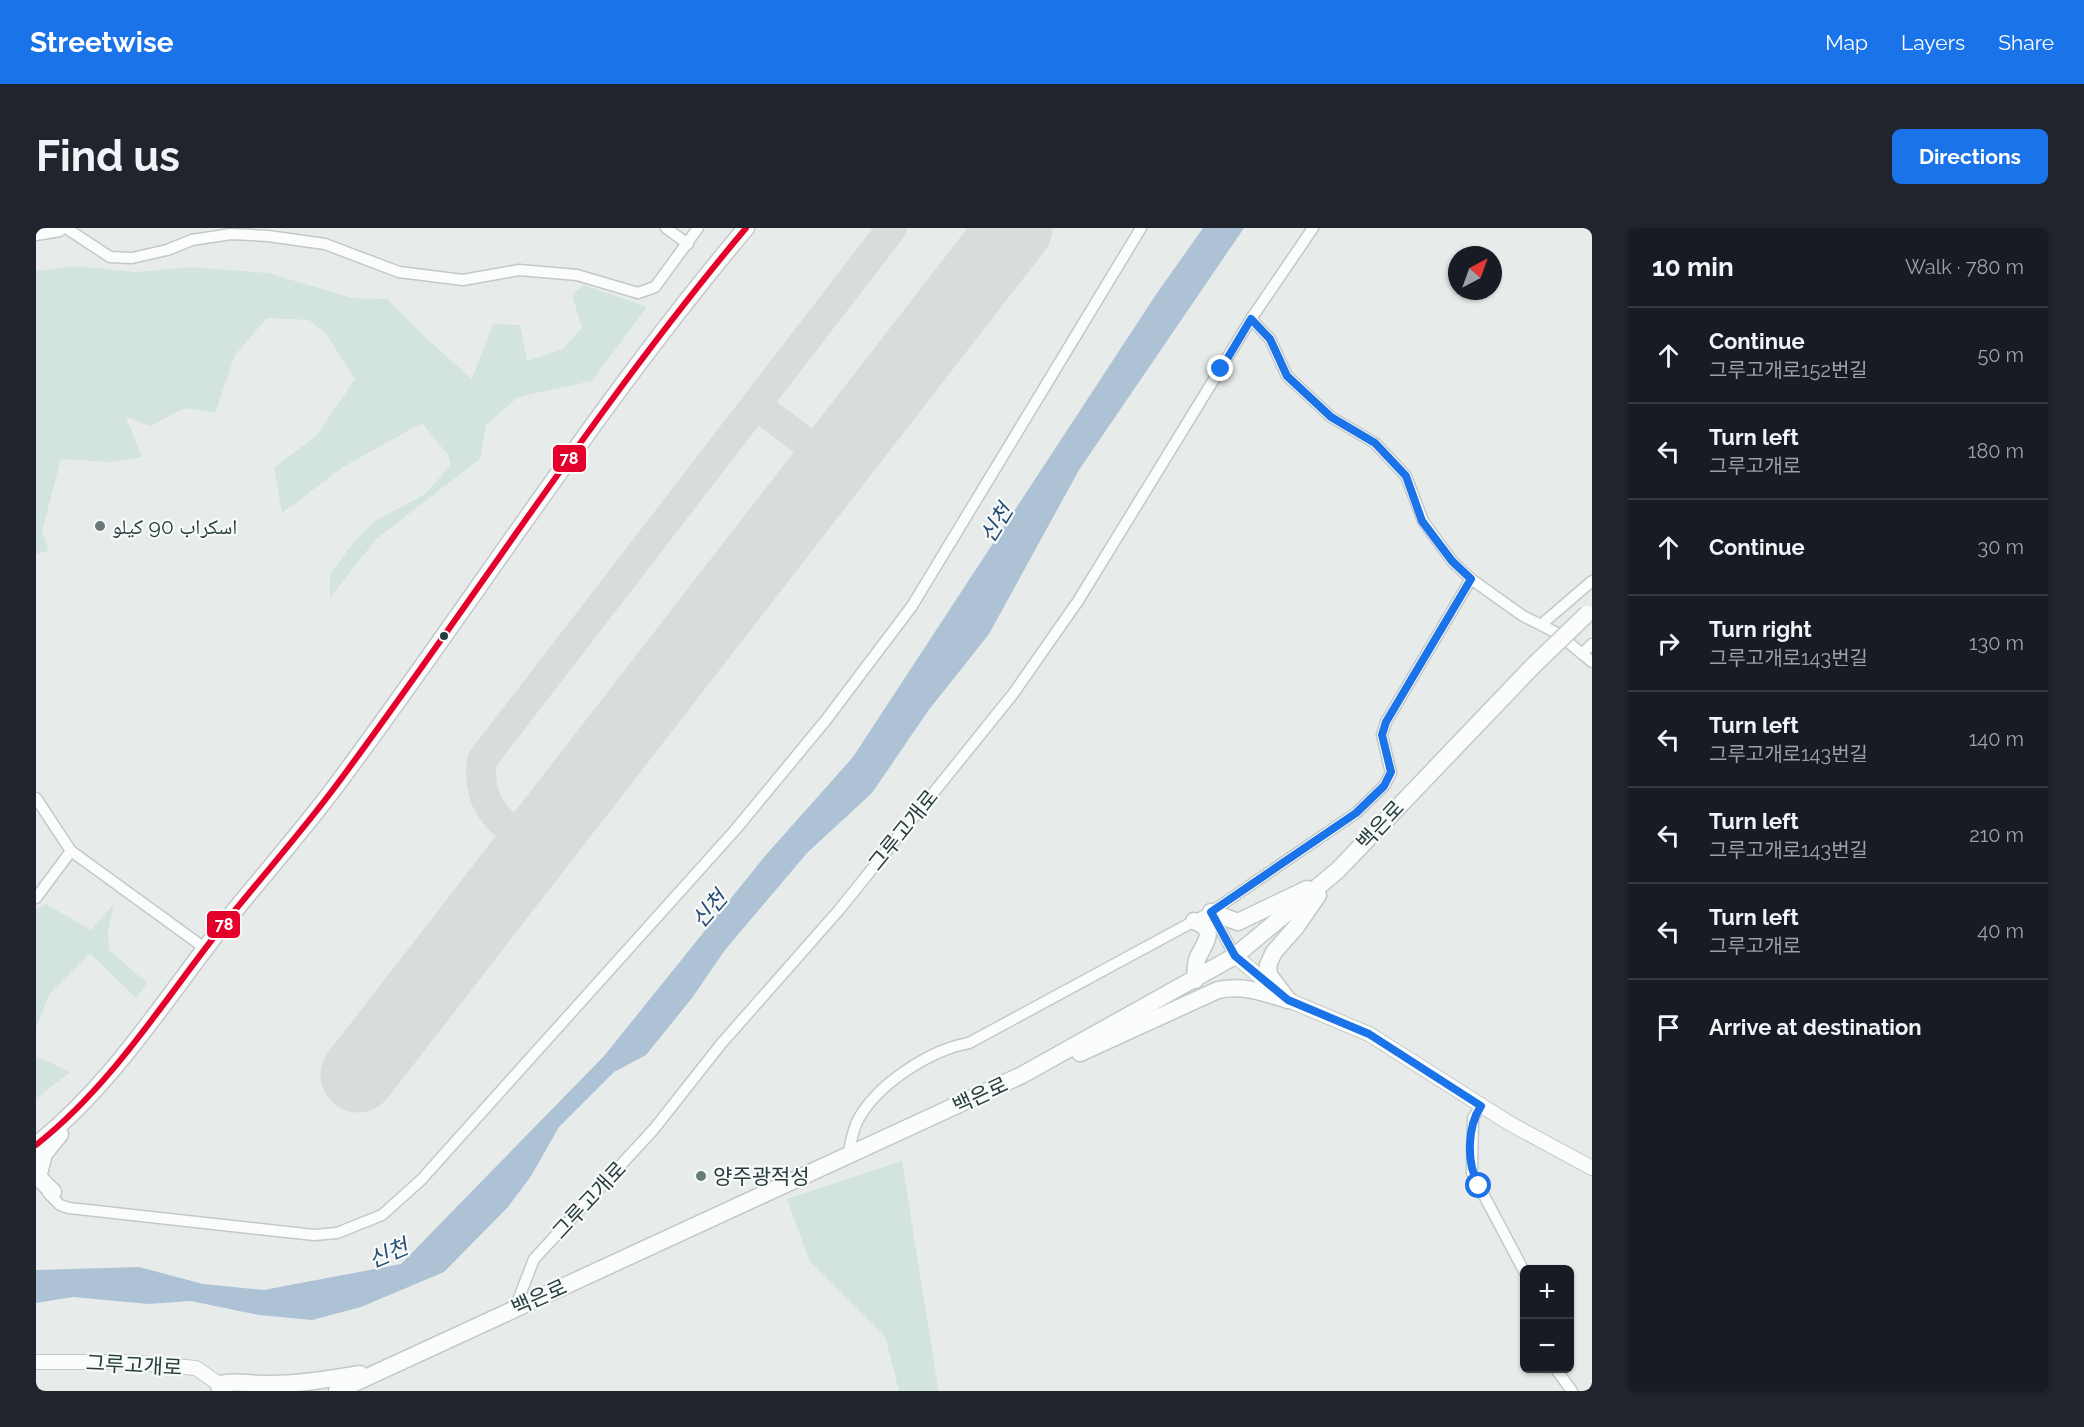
<!DOCTYPE html>
<meta charset="utf-8">
<style>
body{margin:0;font-family:Raleway,"Noto Naskh Arabic","Noto Sans KR",sans-serif;background:#20242c;color:#f1f3f6}
.controls{position:absolute;right:18px;bottom:18px;display:grid;overflow:hidden;border-radius:9px;box-shadow:0 2px 4px #0004}
.controls button{width:54px;height:54px;display:grid;place-items:center;padding:0;border:0;border-bottom:2px solid #363941;background:#171b24;color:#f1f3f6;font:30px sans-serif}
.compass{position:absolute;left:1412px;top:18px;width:54px;height:54px;border-radius:50%;background:#171b24;box-shadow:0 2px 4px #0004;rotate:41deg}
.stop{position:absolute;width:18px;height:18px;margin:-14px;border:4px solid #1a73e8;border-radius:50%;background:#fff}
.stop.end{background:#1a73e8;border-color:#fff;box-shadow:0 2px 6px #0008}
.list{margin:0;padding:0;list-style:none}
h2{display:flex;justify-content:space-between;align-items:center;height:78px;margin:0;padding:0 24px;font-size:26px}
h2 small{font-size:20px;font-weight:400;color:#9ea1a6}
.list li{display:grid;grid-template-columns:39px 1fr auto;gap:18px;align-items:center;box-sizing:border-box;height:96px;padding:0 24px;border-top:2px solid #363941}
.list b{display:block;font-size:22px;white-space:nowrap}
.list p{margin:0;font-size:20px;white-space:nowrap;color:#9ea1a6}
.list em{font-size:20px;font-style:normal;color:#9ea1a6}
.icon{flex:none;width:33px;height:33px;fill:none;stroke:currentColor;stroke-width:2;stroke-linecap:round;stroke-linejoin:round}
.map{position:relative;flex:none;width:1556px;height:1163px;overflow:hidden;border-radius:9px}
header{display:flex;align-items:center;gap:36px;box-sizing:border-box;height:84px;padding:0 30px;background:#1a73e8;color:#fff}
header strong{font-size:28px}
nav{display:flex;gap:33px;margin-inline-start:auto;font-size:21px}
.intro{display:flex;align-items:center;justify-content:space-between;box-sizing:border-box;height:144px;padding:0 36px}
h1{margin:0;font-size:42px}
.button{padding:15px 27px;border-radius:9px;background:#1a73e8;color:#fff;font-size:21px;font-weight:700}
main{display:flex;gap:36px;padding:0 36px}
aside{flex:1;background:#171b24;border-radius:9px;box-shadow:0 2px 4px #0004}
.map>svg:first-child{display:block}
.green{fill:#d3e3dd}
.water{fill:#aec2d5}
.lines{fill:none;stroke-linecap:round;stroke-linejoin:round}
.taxiway{stroke:#d8dcdc;stroke-width:30}
.runway{stroke:#d8dcdc;stroke-width:75}
.minor-casing{stroke:#c4c8c8;stroke-width:13}
.tertiary-casing{stroke:#c4c8c8;stroke-width:16}
.secondary-casing{stroke:#c3c9c8;stroke-width:19}
.minor{stroke:#fbfcfc;stroke-width:10}
.tertiary{stroke:#fbfcfc;stroke-width:14}
.secondary{stroke:#fbfcfc;stroke-width:16}
.secondary-bridge-casing{stroke:#c3c9c8;stroke-width:19;stroke-linecap:butt}
.secondary-bridge{stroke:#fbfcfc;stroke-width:16}
.bus-1-casing{stroke:#f6faf9;stroke-width:10}
.bus-1{stroke:#e4002b;stroke-width:6}
.route{stroke:#1a73e8;stroke-width:8}
.poi-dot{fill:#6a7a7a;stroke:#f6faf9;stroke-width:2}
.bus-dot{fill:#273c3d;stroke:#f6faf9;stroke-width:2}
.labels{text-anchor:middle;dominant-baseline:central;stroke-width:4.5;stroke-linejoin:round;paint-order:stroke}
.poi-label{font-size:21px;fill:#273c3d;stroke:#f6faf9;text-anchor:start}
.street-label{font-size:21px;fill:#273c3d;stroke:#f6faf9}
.water-label{font-size:22px;font-style:italic;fill:#284c73;stroke:#f6faf9}
.line-badge{stroke:#f6faf9;stroke-width:2}
.badge-label{font-size:16px;text-anchor:middle;font-weight:bold;fill:#fff}
</style>
<header>
<strong>Streetwise</strong>
<nav><a>Map</a><a>Layers</a><a>Share</a></nav>
</header>
<div class="intro"><h1>Find us</h1><a class="button">Directions</a></div>
<main>
<div class="map">
<svg width="1556" height="1163" viewBox="0 0 1556 1163">
<rect width="100%" height="100%" fill="#e7eceb"/>
<g class="green">
<path d="M41 38 99 44 155 39 232 45 316 70 351 71 391 111 436 151 457 96 484 97 491 133 527 121 546 100 536 67 548 57 611 79 556 153 482 169 450 197 444 231 340 311 294 370V347L314 319 337 294 389 266 415 237 412 227 386 195 307 239 246 285 238 240 281 207 319 151 291 107 273 92 231 90 199 127 179 185 149 180 114 198 90 189 106 229 74 234 25 231 6 303 13 323 0 326V43Z"/>
<path d="M10 676 55 702 78 676 72 702 73 722 111 755 100 770 54 725 13 766 0 800V681Z"/>
<path d="M0 828 34 844 0 871Z"/>
<path d="M866 933 902 1160 903 1163H863L849 1108 773 1032 751 971Z"/>
</g>
<path class="water" d="M1167 0H1208L1043 242 953 406 892 483 836 565 771 625 689 722 656 770 610 827 578 844 523 899 495 948 472 979 408 1044 325 1079 276 1092 223 1087 155 1073 112 1076 37 1069 0 1075V1042L103 1039 167 1056 228 1062 365 1036 568 828 729 628 817 529 1121 65Z"/>
<g class="lines">
<g class="taxiway">
<path d="M720 177 797 235"/>
<path d="M498 621C465 593 440 580 446 532L856 0"/>
</g>
<path class="runway" d="M322 847 979 0"/>
<g class="minor-casing">
<g id="minor">
<path d="M30 0 74 29 96 30 131 22 156 12 195 6 232 8 289 16 363 44 427 52 483 42 541 47 602 65 619 59 662 0"/>
<path d="M630 0 652 16"/>
<path d="M0 7 24 3 26 0"/>
<path d="M1215 91 1234 111 1251 148 1295 189 1339 215 1370 248 1387 293 1416 333 1435 351 1487 388 1521 405 1556 434"/>
<path d="M1506 396 1556 353"/>
<path d="M1546 426 1556 416"/>
<path d="M0 570 35 623 170 721"/>
<path d="M0 670 35 623"/>
<path d="M1175 684 1199 728"/>
<path d="M1445 878 1437 890 1436 945 1488 1043"/>
<path d="M812 928C815 916 816 903 822 892 841 856 894 822 933 815L1175 684 1320 585 1348 558 1355 545 1346 507 1350 494 1435 351"/>
<path d="M12 965 24 977 33 980 278 1007 301 1005 346 987 385 952 700 601 790 492 876 378 1105 0"/>
<path d="M479 1080 498 1031 618 901 685 816 803 682 977 466 1042 373 1215 91 1277 0"/>
<path d="M1519 1140 1536 1163"/>
</g>
</g>
<g class="tertiary-casing">
<g id="tertiary">
<path d="M1199 728 1252 772 1333 806 1473 895 1556 940"/>
<path d="M0 1134H93L160 1140 183 1156 189 1163"/>
</g>
</g>
<g class="secondary-casing">
<g id="secondary">
<path d="M1175 684 1202 694 1271 661"/>
<path d="M1158 693C1185 703 1165 718 1161 732 1159 738 1160 745 1159 752"/>
<path d="M1252 772 1233 747 1232 737 1238 724 1260 699 1282 667"/>
<path d="M1044 825 1182 762C1208 757 1226 764 1252 772"/>
<path d="M0 917C79 855 133 764 196 686 230 644 266 603 299 559 437 374 561 177 710 0"/>
<path d="M17 964 2 949 8 926 24 906"/>
<path d="M184 1163 183 1156C203 1152 216 1157 235 1156 265 1156 294 1151 324 1146"/>
<path d="M301 1163 986 847 1199 728 1302 642 1498 437"/>
</g>
</g>
<use href="#minor" class="minor"/>
<use href="#tertiary" class="tertiary"/>
<use href="#secondary" class="secondary"/>
<g class="secondary-bridge-casing">
<path id="secondary-bridge" d="M1498 437 1551 386"/>
</g>
<use href="#secondary-bridge" class="secondary-bridge"/>
<g class="bus-1-casing">
<path id="bus-1" d="M0 917C79 855 133 764 196 686 230 644 266 603 299 559 437 374 561 177 710 0"/>
</g>
<use href="#bus-1" class="bus-1"/>
</g>
<g class="lines">
<path class="route" d="M1185 141 1215 91 1234 111 1251 148 1295 189 1339 215 1370 248 1386 293 1416 333 1435 351 1350 494 1346 507 1355 544 1348 558 1320 585 1175 684 1199 728 1252 772 1333 806 1445 878C1431 899 1430 935 1443 958"/>
</g>
<g class="poi-dot">
<circle cx="64" cy="298" r="6"/>
<circle cx="665" cy="948" r="6"/>
</g>
<circle class="bus-dot" cx="408" cy="408" r="5"/>
<g class="labels">
<g class="poi-label">
<text x="76" y="298">اسكراب 90 كيلو</text>
<text x="677" y="948">양주광적성</text>
</g>
<g class="street-label">
<text transform="translate(1344 597) rotate(-47)">백은로</text>
<text transform="translate(867 602) rotate(-51)">그루고개로</text>
<text transform="translate(944 867) rotate(-25)">백은로</text>
<text transform="translate(553 972) rotate(-47)">그루고개로</text>
<text transform="translate(503 1069) rotate(-24)">백은로</text>
<text transform="translate(98 1137) rotate(3)">그루고개로</text>
</g>
<g class="water-label">
<text transform="translate(960 295) rotate(-58)">신천</text>
<text transform="translate(673 681) rotate(-49)">신천</text>
<text transform="translate(352 1025) rotate(-23)">신천</text>
</g>
</g>
<g class="line-badge">
<rect x="516" y="216" width="35" height="29" rx="6" fill="#e4002b"/>
<rect x="170" y="682" width="35" height="29" rx="6" fill="#e4002b"/>
</g>
<g class="badge-label">
<text x="533" y="236">78</text>
<text x="188" y="702">78</text>
</g>
</svg>
<div class="controls">
<button>+</button>
<button>−</button>
</div>
<svg class="compass" viewBox="-18 -18 36 36"><path d="M0-13l5 13h-10z" fill="#e53935"/><path d="M0 13l5-13h-10z" fill="#9ea1a6"/></svg>
<div class="stop" style="left:1443px;top:958px"></div>
<div class="stop end" style="left:1185px;top:141px"></div>
</div>
<aside>
<h2>10 min<small>Walk · 780 m</small></h2>
<ul class="list">
<li><svg class="icon" aria-label="ahead" viewBox="0 0 24 24"><path d="M12 20V5M6 11l6-6 6 6"/></svg><div><b>Continue</b><p>그루고개로152번길</p></div><em>50 m</em></li>
<li><svg class="icon" aria-label="left" viewBox="0 0 24 24"><path d="M17 20v-9H6M10 6l-5 5 5 5"/></svg><div><b>Turn left</b><p>그루고개로</p></div><em>180 m</em></li>
<li><svg class="icon" aria-label="ahead" viewBox="0 0 24 24"><path d="M12 20V5M6 11l6-6 6 6"/></svg><div><b>Continue</b></div><em>30 m</em></li>
<li><svg class="icon" aria-label="right" viewBox="0 0 24 24"><path d="M7 20v-9h11M14 6l5 5-5 5"/></svg><div><b>Turn right</b><p>그루고개로143번길</p></div><em>130 m</em></li>
<li><svg class="icon" aria-label="left" viewBox="0 0 24 24"><path d="M17 20v-9H6M10 6l-5 5 5 5"/></svg><div><b>Turn left</b><p>그루고개로143번길</p></div><em>140 m</em></li>
<li><svg class="icon" aria-label="left" viewBox="0 0 24 24"><path d="M17 20v-9H6M10 6l-5 5 5 5"/></svg><div><b>Turn left</b><p>그루고개로143번길</p></div><em>210 m</em></li>
<li><svg class="icon" aria-label="left" viewBox="0 0 24 24"><path d="M17 20v-9H6M10 6l-5 5 5 5"/></svg><div><b>Turn left</b><p>그루고개로</p></div><em>40 m</em></li>
<li><svg class="icon" aria-label="arrive" viewBox="0 0 24 24"><path d="M6 21V4h12l-3 4 3 4H6"/></svg><div><b>Arrive at destination</b></div></li>
</ul>
</aside>
</main>
